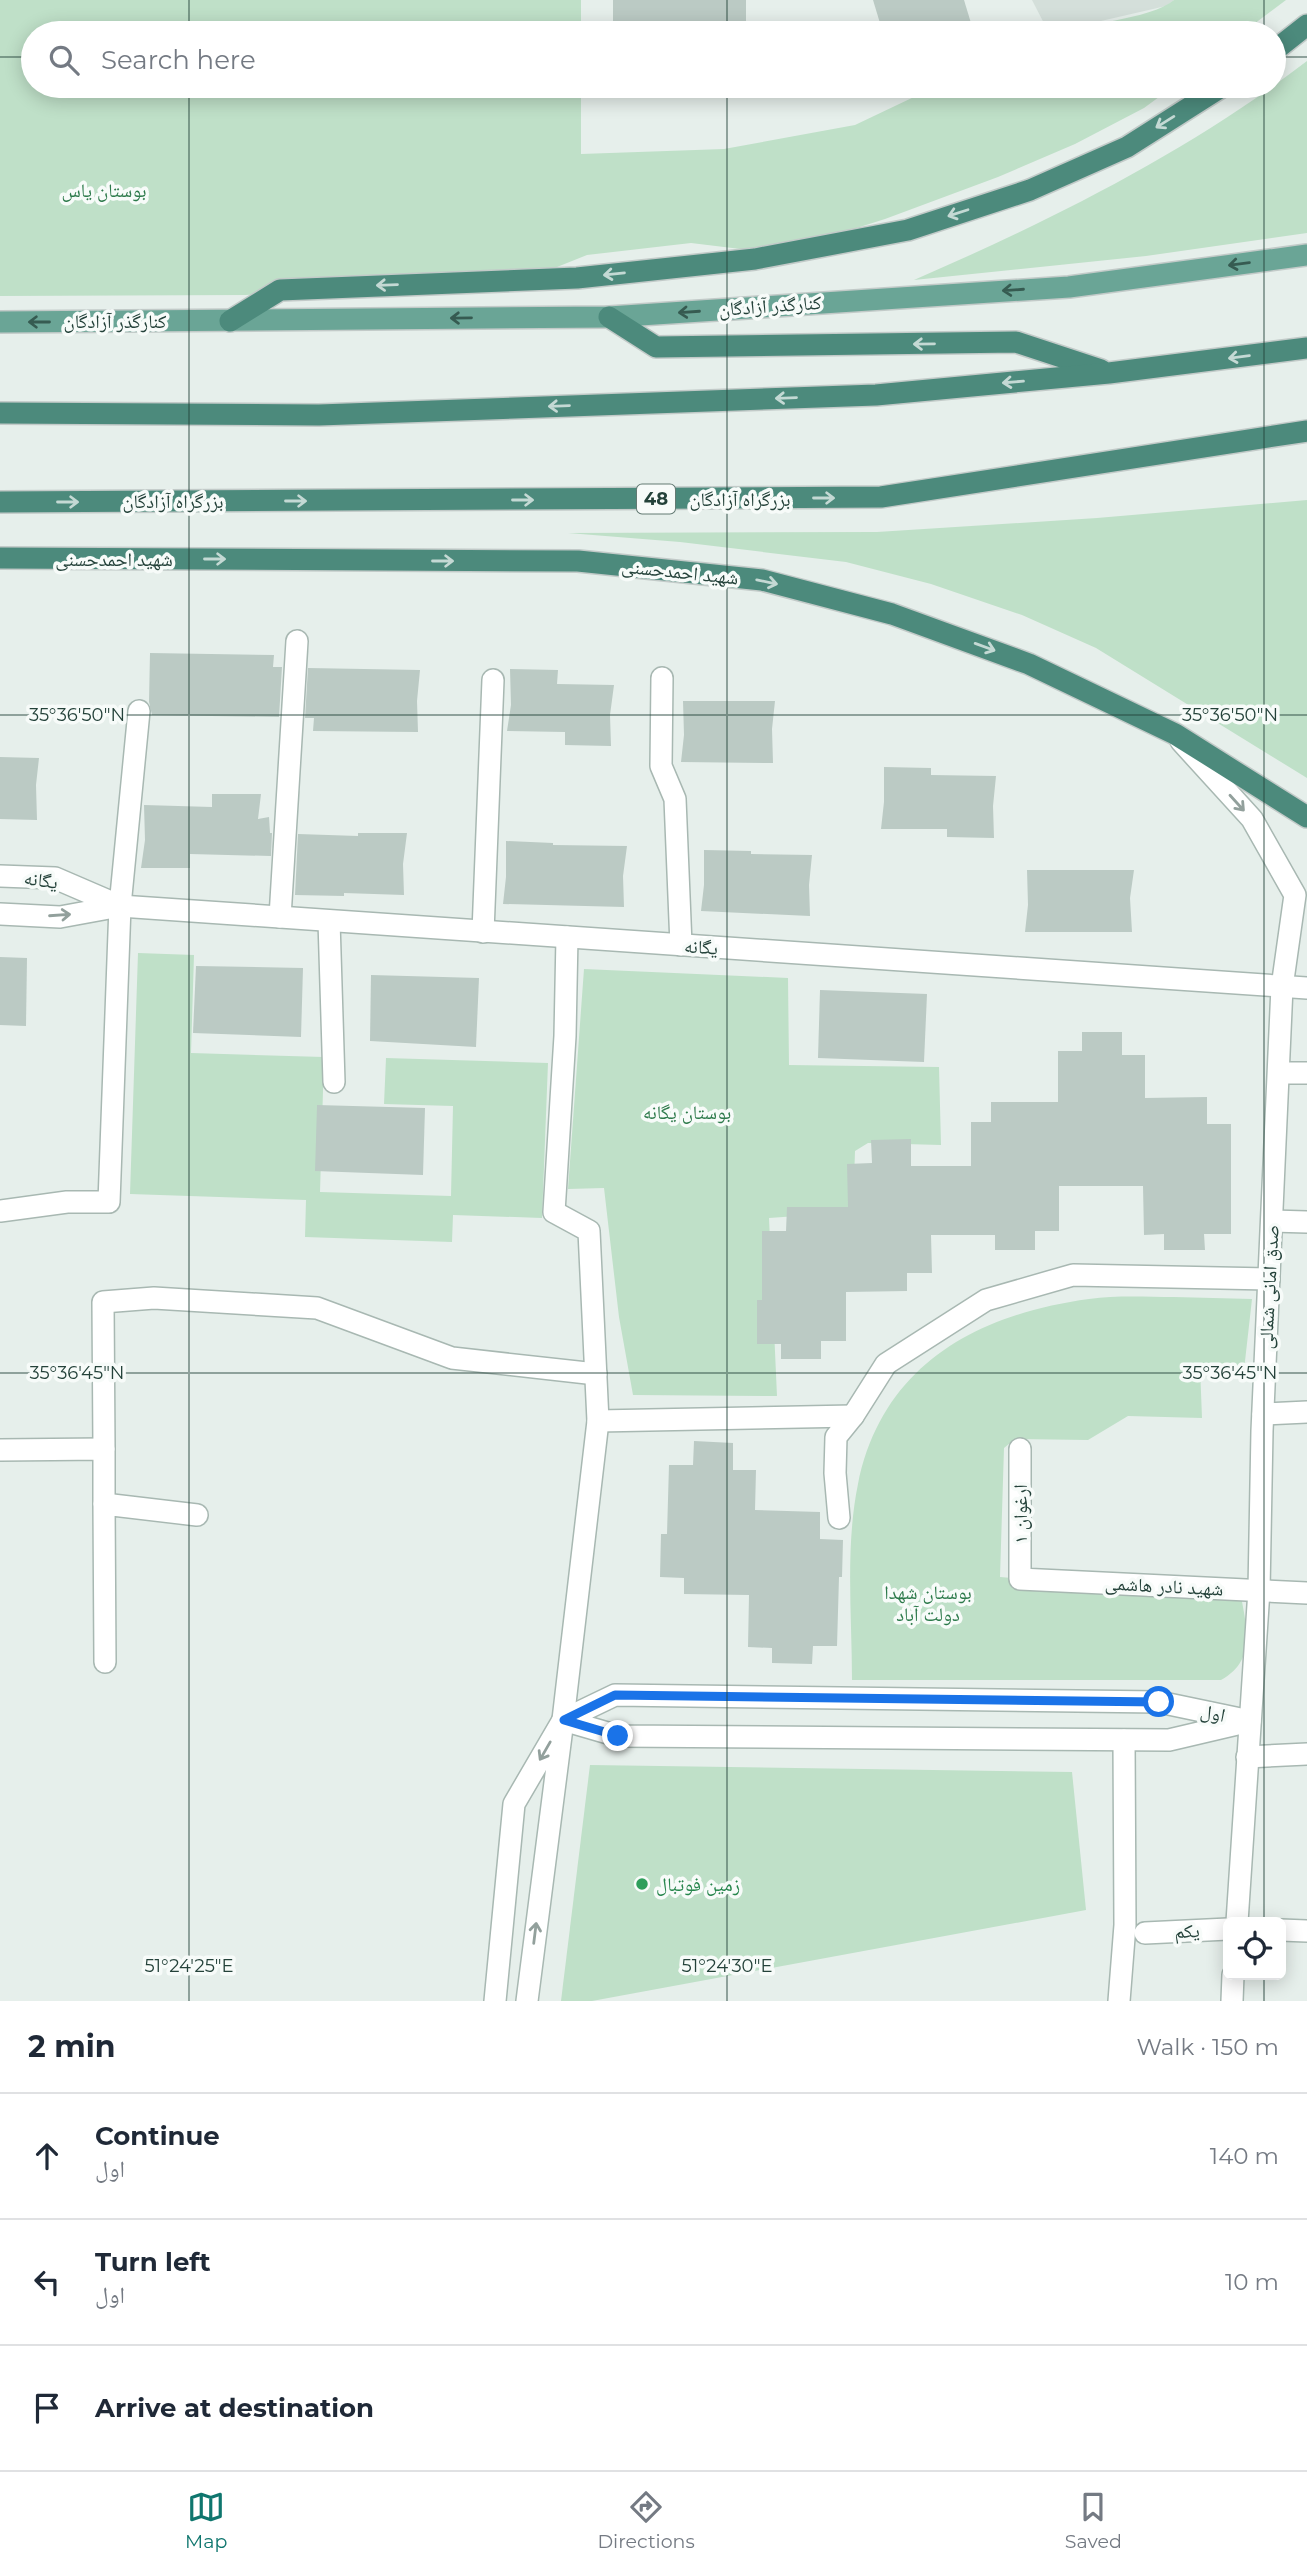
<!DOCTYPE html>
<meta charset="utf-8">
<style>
body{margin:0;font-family:Montserrat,"Noto Naskh Arabic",sans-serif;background:#f6f6f7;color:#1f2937}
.controls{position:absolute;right:21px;bottom:21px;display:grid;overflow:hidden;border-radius:10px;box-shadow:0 4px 18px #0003}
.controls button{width:63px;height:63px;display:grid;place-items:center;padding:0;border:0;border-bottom:2px solid #e0e1e3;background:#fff;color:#1f2937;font:35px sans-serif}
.stop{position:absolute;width:21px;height:21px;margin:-16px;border:5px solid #1a73e8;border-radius:50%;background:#fff}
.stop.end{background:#1a73e8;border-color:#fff;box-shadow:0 2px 7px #0008}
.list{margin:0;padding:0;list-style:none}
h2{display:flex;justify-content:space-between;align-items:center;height:91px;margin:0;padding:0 28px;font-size:30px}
h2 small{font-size:23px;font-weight:400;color:#747a83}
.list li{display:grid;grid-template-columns:46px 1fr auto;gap:21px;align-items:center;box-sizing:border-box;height:126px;padding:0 28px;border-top:2px solid #e0e1e3}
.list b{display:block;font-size:26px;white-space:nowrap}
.list p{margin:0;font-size:23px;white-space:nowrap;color:#747a83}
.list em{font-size:23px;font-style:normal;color:#747a83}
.icon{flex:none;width:38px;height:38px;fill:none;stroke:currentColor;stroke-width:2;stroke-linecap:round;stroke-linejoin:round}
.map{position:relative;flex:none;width:1307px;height:2001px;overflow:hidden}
.search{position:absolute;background:#fff;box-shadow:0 4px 18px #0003;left:21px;right:21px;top:21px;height:77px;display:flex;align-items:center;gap:18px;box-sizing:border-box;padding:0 24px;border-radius:38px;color:#747a83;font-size:26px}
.sheet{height:469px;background:#fff}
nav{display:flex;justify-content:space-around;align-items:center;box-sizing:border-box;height:98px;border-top:2px solid #e0e1e3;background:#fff;font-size:19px;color:#747a83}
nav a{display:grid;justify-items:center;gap:4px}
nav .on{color:#0f766e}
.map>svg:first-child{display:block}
.built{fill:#d4dfda}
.green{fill:#bfe0c8}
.building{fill:#bbcac4}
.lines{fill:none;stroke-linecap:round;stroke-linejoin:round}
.minor-casing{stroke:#a8b8b2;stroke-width:24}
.tertiary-casing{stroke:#a8b8b2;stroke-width:24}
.primary-casing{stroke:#c2cac8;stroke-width:24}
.trunk-casing{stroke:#c2cac8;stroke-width:24}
.minor{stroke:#fff;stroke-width:21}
.tertiary{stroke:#fff;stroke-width:21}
.primary{stroke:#6aa596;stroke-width:21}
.trunk{stroke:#4c8a7c;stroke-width:21}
.oneway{stroke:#c4d9d4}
.oneway2{stroke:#365b51}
.oneway3{stroke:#92a09c}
.route{stroke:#1a73e8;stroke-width:9}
.ticks{fill:none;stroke:#24423a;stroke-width:2;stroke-opacity:0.45}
.leisure-dot{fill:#2e9e5b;stroke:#f7fbf9;stroke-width:2.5}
.labels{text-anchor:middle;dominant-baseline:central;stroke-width:7;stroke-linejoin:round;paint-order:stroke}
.shield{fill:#f7fbf9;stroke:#637a73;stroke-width:2}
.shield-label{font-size:18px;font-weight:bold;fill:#24423a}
.park-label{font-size:19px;fill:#2d7a4b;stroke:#f7fbf9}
.street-label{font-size:19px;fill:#24423a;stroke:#f7fbf9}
.leisure-label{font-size:19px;fill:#27864d;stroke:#f7fbf9;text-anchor:start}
.ticks-label{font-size:18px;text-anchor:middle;fill:#24423a;stroke:#f7fbf9;stroke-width:7;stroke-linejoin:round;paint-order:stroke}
</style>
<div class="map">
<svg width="1307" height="2001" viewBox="0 0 1307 2001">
<rect width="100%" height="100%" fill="#e6efeb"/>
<path class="built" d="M1032 0H1174L1166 6 1049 33Z"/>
<g class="green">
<path d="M0 0H581V33H33V86H581V154L724 149 855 125 937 86H1174L1144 108 1075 144 998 177 885 219 822 239 757 251 691 243 587 255 532 277 246 295 0 296Z"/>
<path d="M1174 0H1286L1242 33H1048C1080 24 1150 20 1174 0Z"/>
<path d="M1307 61V233L1146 256 914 280C1052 220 1187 153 1307 61Z"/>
<path d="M1307 500V778L1096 648 1022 615 931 584 846 562 680 542 568 533 877 532 1097 518Z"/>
<path d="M138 953 194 955 191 1053 324 1057 320 1192 451 1196 453 1106 384 1104 386 1058 548 1063 542 1218 453 1215 452 1242 305 1237 306 1200 130 1194Z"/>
<path d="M584 969 788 978 789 1065 939 1067 941 1145 868 1143 855 1151 853 1212 769 1218 777 1396 633 1395 619 1317 604 1188 568 1189Z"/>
<path d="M1174 1297 1252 1299 1244 1370 1200 1366 1202 1418 1128 1416 1088 1440 1015 1439 1004 1448 1000 1577 1241 1596C1247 1630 1256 1660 1221 1680H852C852 1616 845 1547 858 1484 882 1365 977 1314 1089 1299 1117 1295 1147 1297 1174 1297Z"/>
<path d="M590 1765 1072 1772 1086 1910 592 2001H561Z"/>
</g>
<g class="building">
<rect x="613" y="0" width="133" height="33"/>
<path d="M873 0H964L974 33H883Z"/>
<path d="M150 653 274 655 273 667H282L279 717 152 715 149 702Z"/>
<path d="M308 668 420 670 417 701 418 732 313 731 314 718H305Z"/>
<path d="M510 669 558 670 557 684 614 685 610 715 611 746 565 745V732L507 731 511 705Z"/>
<path d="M683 701H775L772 729 773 763 681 762 684 735Z"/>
<path d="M0 757 39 758 36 785 37 820 0 819Z"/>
<path d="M884 767 931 768V775L996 776 993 806 994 838 947 837V829H881L884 802Z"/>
<path d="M212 794H261L258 819 269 817 270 833H272L271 856 190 854V868H141L145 840 144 805 212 807Z"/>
<path d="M358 833H407L403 864 404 895 344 893V896L295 895 298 834 358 836Z"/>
<path d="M506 841 553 843V845L627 846 623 876 624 907 503 904 506 877Z"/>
<path d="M704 850 751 851V854L812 855 809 885 810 916 701 911 704 885Z"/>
<path d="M1027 870H1134L1130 898 1132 932H1025L1028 905Z"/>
<path d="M0 957 27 958 26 1026 0 1025Z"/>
<path d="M196 966 303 968 301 1037 193 1033Z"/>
<path d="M371 975 479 978 476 1047 370 1041Z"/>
<path d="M820 990 927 994 924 1062 818 1058Z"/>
<path d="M1082 1032H1122V1055H1145V1098L1207 1097V1124H1231V1234H1204L1205 1250H1164V1234L1144 1235 1143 1186H1059V1231H1035V1250H995V1235H931L932 1273H907V1291L846 1292V1341H821V1359H781V1344H757V1300H762V1231H786L787 1207H848L847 1164 872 1163 871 1140 911 1139V1166H971V1122H991V1102H1058V1051H1082Z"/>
<path d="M317 1105 425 1108 423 1175 315 1171Z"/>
<path d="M694 1441 733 1443V1470H756L755 1510 820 1512V1539L843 1540 842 1577H839L837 1646H813L812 1664 772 1663V1648L748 1647 749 1595 684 1594V1578L660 1577 661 1534H667L669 1465H693Z"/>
</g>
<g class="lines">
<g class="minor-casing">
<g id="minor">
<path d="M662 678 661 766 675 799 681 945"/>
<path d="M1181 741 1252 819 1295 895 1282 987 1262 1431 1259 1590 1237 1922"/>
<path d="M0 876 55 878 120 906"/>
<path d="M0 914 60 917 120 906 1307 988"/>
<path d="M280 917 297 641"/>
<path d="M329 921 334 1082"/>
<path d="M483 932 493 680"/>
<path d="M1279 1073H1307"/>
<path d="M0 1211 67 1202H109L120 906 139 711"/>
<path d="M1272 1221 1307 1222"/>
<path d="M1263 1414 1307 1412"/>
<path d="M598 1421 853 1416"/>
<path d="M104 1449 103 1302 154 1298 317 1308 452 1358 596 1374"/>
<path d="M1020 1449V1579L1307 1593"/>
<path d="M0 1450 104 1449V1504"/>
<path d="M839 1518 835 1473 836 1437 853 1416 886 1364 986 1300 1073 1275 1269 1279"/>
<path d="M105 1662 104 1504 197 1515"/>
<path d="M615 1695 1159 1702 1250 1721 1169 1740 618 1736 563 1720Z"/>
<path d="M563 1720 598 1421 589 1231 554 1212 565 1036 567 937"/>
<path d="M1281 1930 1307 1931"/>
<path d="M1145 1933 1228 1929"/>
<path d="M495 2001 514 1804 563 1720 527 2001"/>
<path d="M1119 2001 1125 1925 1124 1740"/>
<path d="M1232 2001 1233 1975"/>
</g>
</g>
<g class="tertiary-casing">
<path id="tertiary" d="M1247 1757 1307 1754"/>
</g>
<g class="primary-casing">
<path id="primary" d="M0 322 609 317 1069 287 1307 255"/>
</g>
<g class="trunk-casing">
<g id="trunk">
<path d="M1274 51 1307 25"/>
<path d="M609 317 656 347 1016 342 1101 370"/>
<path d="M230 321 280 290 577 278 755 259 908 230 1030 190 1127 147 1223 86"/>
<path d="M0 413 319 415 876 395 1109 373 1307 348"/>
<path d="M0 502 881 497 1307 431"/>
<path d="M0 558 578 561 762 580 892 614 1029 664 1175 734 1307 817"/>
</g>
</g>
<use href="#minor" class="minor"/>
<use href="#tertiary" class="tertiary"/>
<use href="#primary" class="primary"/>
<use href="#trunk" class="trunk"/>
</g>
<defs><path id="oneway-shaft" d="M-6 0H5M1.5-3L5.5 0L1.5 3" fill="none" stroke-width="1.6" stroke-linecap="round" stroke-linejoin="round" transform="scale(1.75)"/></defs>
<g class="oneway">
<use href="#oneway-shaft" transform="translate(1165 122) rotate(148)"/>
<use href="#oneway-shaft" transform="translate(958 213) rotate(162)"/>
<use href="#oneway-shaft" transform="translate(614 274) rotate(174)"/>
<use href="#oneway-shaft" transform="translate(387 285) rotate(178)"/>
<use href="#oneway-shaft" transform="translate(924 344) rotate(179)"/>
<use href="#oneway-shaft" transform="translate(1239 357) rotate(173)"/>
<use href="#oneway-shaft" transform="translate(1013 382) rotate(175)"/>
<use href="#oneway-shaft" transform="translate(786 398) rotate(178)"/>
<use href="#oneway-shaft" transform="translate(559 406) rotate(178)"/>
<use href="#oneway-shaft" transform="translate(824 498)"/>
<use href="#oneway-shaft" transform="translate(523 500)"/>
<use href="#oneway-shaft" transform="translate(296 501)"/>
<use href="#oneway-shaft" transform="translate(68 502)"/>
<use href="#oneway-shaft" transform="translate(215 559)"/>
<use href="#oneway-shaft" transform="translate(443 561)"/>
<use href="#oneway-shaft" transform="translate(767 582) rotate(12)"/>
<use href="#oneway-shaft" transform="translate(985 647) rotate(20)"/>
</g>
<g class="oneway2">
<use href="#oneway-shaft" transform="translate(1239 264) rotate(173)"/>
<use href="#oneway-shaft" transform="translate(1013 290) rotate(176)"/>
<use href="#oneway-shaft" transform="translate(689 312) rotate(176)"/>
<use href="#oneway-shaft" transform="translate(461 318) rotate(179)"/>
<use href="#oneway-shaft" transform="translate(39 322) rotate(180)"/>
</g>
<g class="oneway3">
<use href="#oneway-shaft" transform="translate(1237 803) rotate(48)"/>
<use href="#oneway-shaft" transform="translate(60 915) rotate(-4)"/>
<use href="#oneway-shaft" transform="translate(545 1751) rotate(120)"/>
<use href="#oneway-shaft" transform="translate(535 1933) rotate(-83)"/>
</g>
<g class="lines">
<path class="route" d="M618 1736 564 1720 615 1695 1159 1702"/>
</g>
<path class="ticks" d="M189 0V33M727 0V33M1264 0V33M0 57H33M1274 57H1307M189 86V2001M727 86V2001M1264 86V1922M0 715H1307M0 1373H1307M1264 1975V2001"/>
<circle class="leisure-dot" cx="642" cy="1884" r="7"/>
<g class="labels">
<rect class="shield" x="637" y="484.5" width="38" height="29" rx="5"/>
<g class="shield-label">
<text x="656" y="499">48</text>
</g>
<g class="park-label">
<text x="104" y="190">بوستان یاس</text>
<text x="687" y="1112">بوستان یگانه</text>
<text x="928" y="1592">بوستان شهدا<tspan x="928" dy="22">دولت آباد</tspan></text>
</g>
<g class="street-label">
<text transform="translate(770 306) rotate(-4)">کنارگذر آزادگان</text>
<text x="115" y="321">کنارگذر آزادگان</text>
<text x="740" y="499">بزرگراه آزادگان</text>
<text x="173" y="501">بزرگراه آزادگان</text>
<text x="114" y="559">شهید احمدحسنی</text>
<text transform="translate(680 572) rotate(6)">شهید احمدحسنی</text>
<text transform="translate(41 880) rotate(8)">یگانه</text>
<text transform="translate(701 947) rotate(4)">یگانه</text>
<text transform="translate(1269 1287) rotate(-87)">صدق امانی شمالی</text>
<text transform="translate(1020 1514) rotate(-90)">ارغوان ۱</text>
<text transform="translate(1164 1586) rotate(3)">شهید نادر هاشمی</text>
<text transform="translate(1213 1713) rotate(12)">اول</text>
<text transform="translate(1187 1931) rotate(-3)">یکم</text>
</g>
<g class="leisure-label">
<text x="656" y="1884">زمین فوتبال</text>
</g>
</g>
<g class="ticks-label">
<text x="77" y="721">35°36'50"N</text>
<text x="1230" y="721">35°36'50"N</text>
<text x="77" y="1379">35°36'45"N</text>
<text x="1230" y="1379">35°36'45"N</text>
<text x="189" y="1972">51°24'25"E</text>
<text x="727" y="1972">51°24'30"E</text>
</g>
</svg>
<div class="controls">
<button><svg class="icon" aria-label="locate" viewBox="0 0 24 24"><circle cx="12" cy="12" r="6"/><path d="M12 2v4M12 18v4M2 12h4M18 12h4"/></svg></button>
</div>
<div class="stop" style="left:1159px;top:1702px"></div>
<div class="stop end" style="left:618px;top:1736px"></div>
<div class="search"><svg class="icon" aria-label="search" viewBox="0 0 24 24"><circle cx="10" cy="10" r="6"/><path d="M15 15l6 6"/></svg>Search here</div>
</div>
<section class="sheet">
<h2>2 min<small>Walk · 150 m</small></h2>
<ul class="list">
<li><svg class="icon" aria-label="ahead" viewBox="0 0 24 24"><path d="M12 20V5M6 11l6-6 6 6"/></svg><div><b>Continue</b><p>اول</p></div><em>140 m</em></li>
<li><svg class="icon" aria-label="left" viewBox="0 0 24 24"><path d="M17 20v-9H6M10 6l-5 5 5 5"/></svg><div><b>Turn left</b><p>اول</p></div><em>10 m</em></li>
<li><svg class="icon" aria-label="arrive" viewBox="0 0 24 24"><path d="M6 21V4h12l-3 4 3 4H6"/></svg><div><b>Arrive at destination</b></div></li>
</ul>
</section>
<nav>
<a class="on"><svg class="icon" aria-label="map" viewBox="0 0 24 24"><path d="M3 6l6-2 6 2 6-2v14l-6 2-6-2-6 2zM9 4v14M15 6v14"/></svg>Map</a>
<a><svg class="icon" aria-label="directions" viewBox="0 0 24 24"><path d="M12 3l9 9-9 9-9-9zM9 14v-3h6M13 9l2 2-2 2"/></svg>Directions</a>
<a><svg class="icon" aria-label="saved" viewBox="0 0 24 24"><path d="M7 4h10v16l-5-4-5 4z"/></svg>Saved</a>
</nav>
